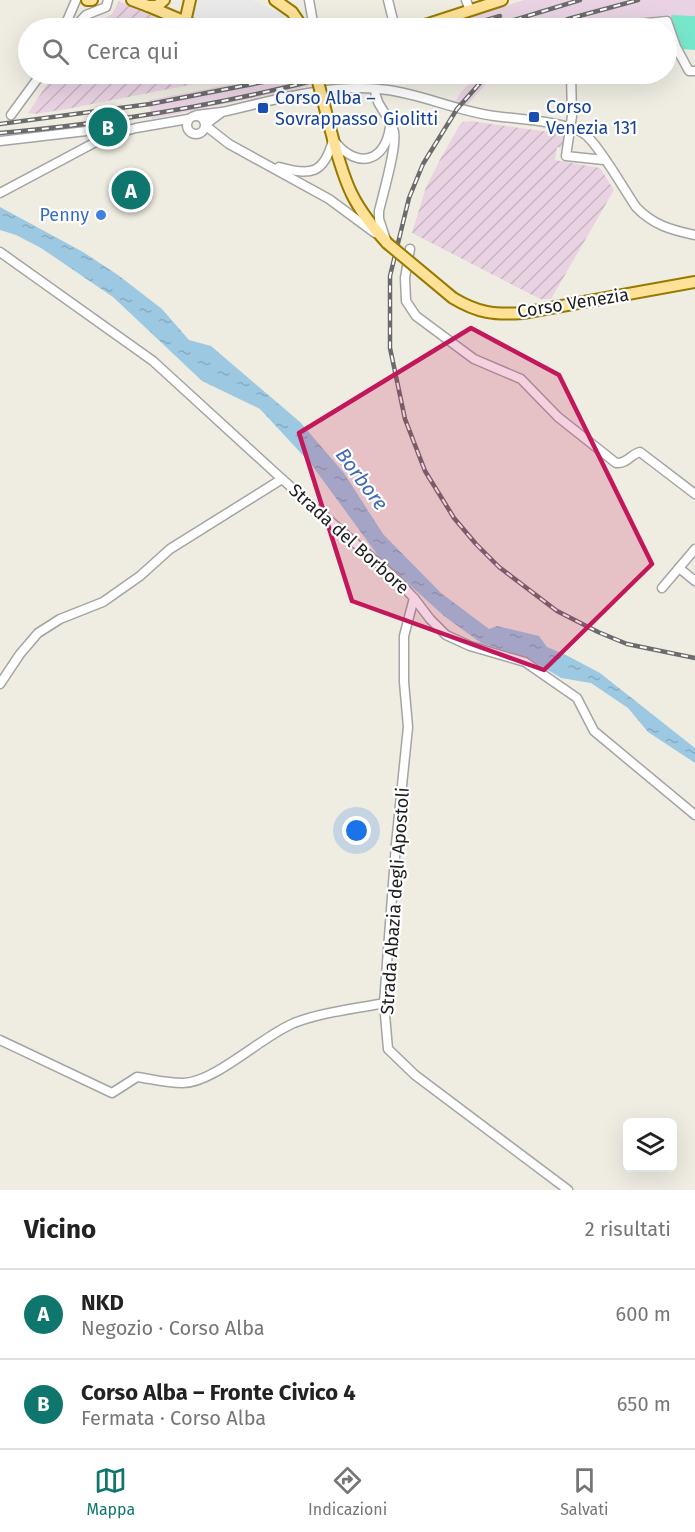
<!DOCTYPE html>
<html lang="it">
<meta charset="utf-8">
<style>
body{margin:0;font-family:"Fira Sans",sans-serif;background:#f6f6f6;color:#222}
.controls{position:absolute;right:18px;bottom:18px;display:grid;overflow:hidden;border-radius:9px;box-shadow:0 6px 24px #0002}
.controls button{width:54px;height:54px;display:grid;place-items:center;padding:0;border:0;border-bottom:2px solid #e0e0e0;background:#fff;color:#222;font:30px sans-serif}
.you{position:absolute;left:357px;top:831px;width:21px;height:21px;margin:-15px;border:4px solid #fff;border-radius:50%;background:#1a73e8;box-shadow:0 0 0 9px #1a73e833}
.badge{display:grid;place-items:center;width:39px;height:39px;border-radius:50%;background:#0f766e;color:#fff;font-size:20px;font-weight:700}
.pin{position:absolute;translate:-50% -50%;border:3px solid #fff;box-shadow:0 2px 6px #0006}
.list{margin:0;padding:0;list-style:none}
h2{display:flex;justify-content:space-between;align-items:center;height:78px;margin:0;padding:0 24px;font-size:26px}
h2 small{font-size:20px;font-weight:400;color:#767676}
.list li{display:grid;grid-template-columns:39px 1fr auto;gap:18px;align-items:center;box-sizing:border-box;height:90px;padding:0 24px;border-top:2px solid #e0e0e0}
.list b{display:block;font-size:22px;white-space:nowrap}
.list p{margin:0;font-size:20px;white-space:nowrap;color:#767676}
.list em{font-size:20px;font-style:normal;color:#767676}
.icon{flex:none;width:33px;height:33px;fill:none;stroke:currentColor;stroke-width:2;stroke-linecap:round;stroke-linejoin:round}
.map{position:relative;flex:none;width:695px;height:1190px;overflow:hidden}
.search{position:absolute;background:#fff;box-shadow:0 6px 24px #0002;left:18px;right:18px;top:18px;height:66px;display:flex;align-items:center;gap:15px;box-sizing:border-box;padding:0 21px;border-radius:33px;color:#767676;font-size:22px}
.sheet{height:258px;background:#fff}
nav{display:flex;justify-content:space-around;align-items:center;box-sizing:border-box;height:84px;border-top:2px solid #e0e0e0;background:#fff;font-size:16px;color:#767676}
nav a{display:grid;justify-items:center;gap:3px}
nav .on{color:#0f766e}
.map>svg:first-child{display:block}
.industrial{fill:url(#industrial-furrows)}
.railway{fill:#e9d3e2}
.pitch{fill:#77e7cc}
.parking{fill:#e9e9e9}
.water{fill:url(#water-ripples)}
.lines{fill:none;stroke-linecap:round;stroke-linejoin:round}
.minor-casing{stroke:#a4a4a4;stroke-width:11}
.major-casing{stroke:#967a00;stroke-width:14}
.minor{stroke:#fff;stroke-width:8}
.major{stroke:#ffe297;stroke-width:10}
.rail-casing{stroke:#6b6b6b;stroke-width:4.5}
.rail{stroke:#fff;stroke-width:2;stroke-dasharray:7;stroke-linecap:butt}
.major-bridge-casing{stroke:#967a00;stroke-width:14;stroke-linecap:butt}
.major-bridge{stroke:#ffe297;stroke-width:10}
.marked{fill:#c2185b;fill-opacity:0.2;stroke:#c2185b;stroke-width:4.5;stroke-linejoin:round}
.transit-dot{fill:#1a4fb4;stroke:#fff;stroke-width:2}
.shop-dot{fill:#3f7fe0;stroke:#fff;stroke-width:2}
.labels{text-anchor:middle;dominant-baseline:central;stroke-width:4.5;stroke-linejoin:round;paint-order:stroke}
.transit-label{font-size:18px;fill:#164399;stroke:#fff;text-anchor:start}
.shop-label{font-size:18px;fill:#366cbe;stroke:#fff;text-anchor:end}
.street-label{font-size:18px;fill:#1d1d1d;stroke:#fff}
.water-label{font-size:20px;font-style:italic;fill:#4069b5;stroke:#fff}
</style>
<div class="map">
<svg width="695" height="1190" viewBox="0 0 695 1190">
<defs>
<pattern id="industrial-furrows" width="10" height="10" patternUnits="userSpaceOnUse" patternTransform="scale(1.5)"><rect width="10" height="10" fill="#e9d3e2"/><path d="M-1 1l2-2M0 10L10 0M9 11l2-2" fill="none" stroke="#c7b5c1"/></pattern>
<pattern id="water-ripples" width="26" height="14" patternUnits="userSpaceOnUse" patternTransform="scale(1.5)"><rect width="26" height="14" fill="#9dc8e2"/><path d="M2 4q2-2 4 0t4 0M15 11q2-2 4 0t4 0" fill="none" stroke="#87abc1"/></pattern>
</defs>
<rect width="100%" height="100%" fill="#efede2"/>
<g class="industrial">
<path d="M119 1 175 26 182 28H85L112 14Z"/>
<path d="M54 74H245L67 109 35 114 28 113Z"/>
<path d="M471 121 564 134 562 148 557 147 555 160 600 168 614 190 551 299H540L412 233 426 187 442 156 458 128 463 122Z"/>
</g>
<g class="railway">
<path d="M524 0H695V50L678 45 670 15 617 21 581 28H565L564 25 553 28H435Z"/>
<path d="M284 74H356L283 92 152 119 149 100Z"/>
<path d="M480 74H495L466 106 455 103 460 93Z"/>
</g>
<path class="pitch" d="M671 15 695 16V50L680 49Z"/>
<path class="parking" d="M197 0H251L281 13 292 25 304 22 306 28H215L191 18Z"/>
<path class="water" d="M0 207 83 252 118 275 162 309 189 340 211 346 300 422 344 473 383 534 441 593 489 629 497 626 539 636 547 647 566 655 600 673 695 748V763L648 732 628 708 591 683 561 678 528 658 481 643 444 616 379 557 311 464 260 409 202 381 113 297 41 248 16 235 0 230Z"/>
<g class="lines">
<g class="minor-casing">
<g id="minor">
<path d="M309 0 314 28"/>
<path d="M388 0 395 28"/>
<path d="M466 0 470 10"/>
<path d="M64 28 76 0"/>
<path d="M74 28 86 15 106 7 108 0"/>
<path d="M596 28 667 21 676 47 689 71H695"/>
<path d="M571 74 572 116 566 156 604 160"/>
<path d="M375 89C375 106 390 115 394 132 397 147 383 194 379 211V219L386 240"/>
<path d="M222 112C276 100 332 82 388 90 424 95 457 111 494 116 516 119 570 121 587 136 602 150 623 188 636 207 653 225 671 230 695 235"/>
<path d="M11 115 41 74"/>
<path d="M197 115 222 112 206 124"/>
<circle cx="196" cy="125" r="9"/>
<path d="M206 126 229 144 329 199 375 233"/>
<path d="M0 141 95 130 102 131 107 136"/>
<path d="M336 143C358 169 385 162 390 127"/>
<path d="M279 167C311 176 324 174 333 140"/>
<path d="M0 193 107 136 136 128 188 119"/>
<path d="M410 249 405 278 406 301 416 316 474 359 521 379 558 417 616 463C627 464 631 454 640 452L695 494"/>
<path d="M0 252 153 361 282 479 395 578 414 598 430 619 446 635 470 646 525 662 577 698 594 731 695 815"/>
<path d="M679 568 695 581"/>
<path d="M662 588 695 549"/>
<path d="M414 598 404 636V682L408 727 396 844 384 1003 388 1049 415 1075 568 1190"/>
<path d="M0 684 20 654 38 633 60 619 103 602 140 576 170 549 282 479"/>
<path d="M0 1040 112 1093 137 1077C151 1079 167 1083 182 1083 213 1084 262 1036 294 1023 323 1012 354 1009 384 1003"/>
</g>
</g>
<g class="major-casing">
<g id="major">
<path d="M87 0H92"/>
<path d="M132 0 148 6H157L164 0"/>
<path d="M275 0 292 12 303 28"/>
<path d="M148 6 200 28"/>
<path d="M185 22 190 0"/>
<path d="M416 28 502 0"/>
<path d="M333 139C346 187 353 205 387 243"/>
<path d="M453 298C478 313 494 315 523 313L695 282"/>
</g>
</g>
<use href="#minor" class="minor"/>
<use href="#major" class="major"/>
<g class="rail-casing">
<g id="rail">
<path d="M460 28 500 16"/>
<path d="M488 28 580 0"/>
<path d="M547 28 568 19 638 0"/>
<path d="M488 74 457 109 423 164 409 198 390 276V348L405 419 425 471 454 518 476 544 499 567 557 611 598 632 627 644 695 658"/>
<path d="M0 124 150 104 268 81"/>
<path d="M0 133C114 123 229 103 340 74"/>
</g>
</g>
<use href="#rail" class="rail"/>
<g class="major-bridge-casing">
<g id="major-bridge">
<path d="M316 74 333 139"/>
<path d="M387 243 453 298"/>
</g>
</g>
<use href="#major-bridge" class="major-bridge"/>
</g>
<path class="marked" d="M471 328 559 375 652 564 544 670 352 601 299 433Z"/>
<g class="transit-dot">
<rect x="257" y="102" width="12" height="12" rx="3"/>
<rect x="528" y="111" width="12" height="12" rx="3"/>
</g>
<circle class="shop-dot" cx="101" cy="215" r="6"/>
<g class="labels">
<g class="transit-label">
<text x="275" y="98">Corso Alba –<tspan x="275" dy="21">Sovrappasso Giolitti</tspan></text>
<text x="546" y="107">Corso<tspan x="546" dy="21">Venezia 131</tspan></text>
</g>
<g class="shop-label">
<text x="89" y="215">Penny</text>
</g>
<g class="street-label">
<text transform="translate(573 303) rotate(-9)">Corso Venezia</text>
<text transform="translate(349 539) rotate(42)">Strada del Borbore</text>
<text transform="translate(395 901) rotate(-86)">Strada Abazia degli Apostoli</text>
</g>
<g class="water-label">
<text transform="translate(362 479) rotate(53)">Borbore</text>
</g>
</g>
</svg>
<div class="controls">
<button><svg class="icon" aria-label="layers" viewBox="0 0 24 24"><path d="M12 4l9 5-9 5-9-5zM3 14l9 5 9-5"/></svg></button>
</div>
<div class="you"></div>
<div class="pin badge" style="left:131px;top:190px">A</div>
<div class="pin badge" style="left:108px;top:127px">B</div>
<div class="search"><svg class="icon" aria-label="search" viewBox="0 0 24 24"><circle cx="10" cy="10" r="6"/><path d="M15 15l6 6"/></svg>Cerca qui</div>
</div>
<section class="sheet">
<h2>Vicino<small>2 risultati</small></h2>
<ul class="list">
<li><span class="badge">A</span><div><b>NKD</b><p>Negozio · Corso Alba</p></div><em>600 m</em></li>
<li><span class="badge">B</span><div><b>Corso Alba – Fronte Civico 4</b><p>Fermata · Corso Alba</p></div><em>650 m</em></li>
</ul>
</section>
<nav>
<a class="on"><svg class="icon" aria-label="map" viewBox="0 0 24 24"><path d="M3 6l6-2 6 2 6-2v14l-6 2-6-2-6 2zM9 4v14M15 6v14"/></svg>Mappa</a>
<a><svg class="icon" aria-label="directions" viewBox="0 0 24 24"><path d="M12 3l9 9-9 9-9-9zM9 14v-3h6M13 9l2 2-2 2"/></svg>Indicazioni</a>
<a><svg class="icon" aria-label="saved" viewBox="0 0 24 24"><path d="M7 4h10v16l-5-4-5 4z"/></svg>Salvati</a>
</nav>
